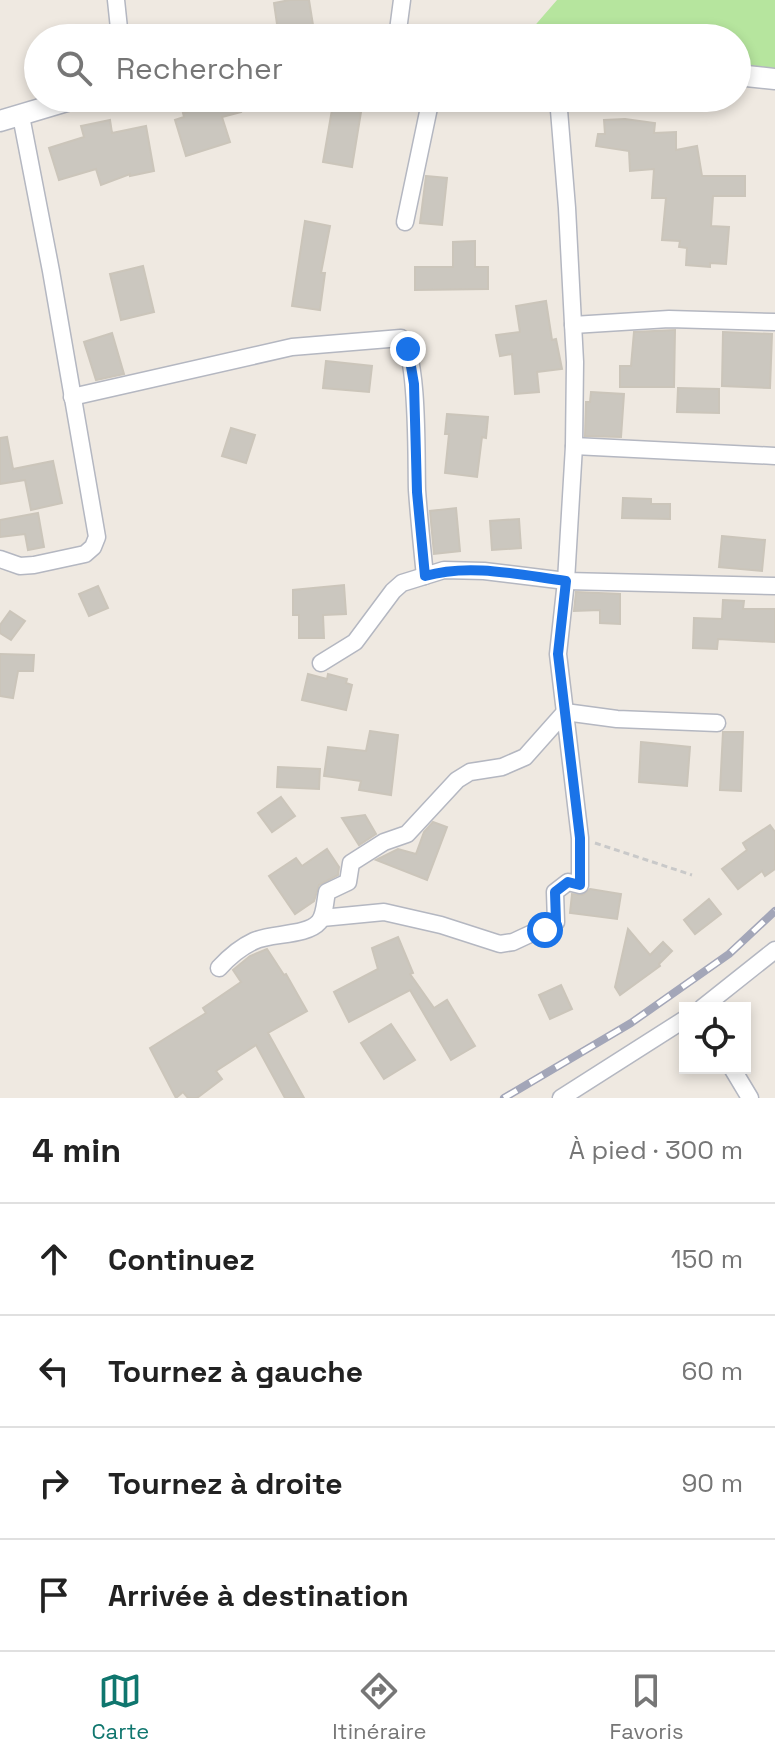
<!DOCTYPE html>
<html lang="fr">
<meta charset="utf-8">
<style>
body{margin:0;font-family:"Space Grotesk",sans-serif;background:#f2f2f2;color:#222}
.controls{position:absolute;right:24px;bottom:24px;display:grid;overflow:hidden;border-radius:0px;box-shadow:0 4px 12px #0003}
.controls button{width:72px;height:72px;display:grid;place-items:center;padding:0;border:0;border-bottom:2px solid #e0e0e0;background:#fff;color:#222;font:40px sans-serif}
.stop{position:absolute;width:24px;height:24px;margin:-18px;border:6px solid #1a73e8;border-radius:50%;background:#fff}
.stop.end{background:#1a73e8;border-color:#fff;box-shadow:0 2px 8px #0008}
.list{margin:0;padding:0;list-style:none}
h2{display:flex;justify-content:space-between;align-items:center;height:104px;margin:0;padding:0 32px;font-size:34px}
h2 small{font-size:26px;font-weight:400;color:#767676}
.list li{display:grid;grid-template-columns:52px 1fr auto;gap:24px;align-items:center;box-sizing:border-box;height:112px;padding:0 32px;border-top:2px solid #e0e0e0}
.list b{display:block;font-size:30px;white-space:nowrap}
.list em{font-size:26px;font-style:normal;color:#767676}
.icon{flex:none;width:44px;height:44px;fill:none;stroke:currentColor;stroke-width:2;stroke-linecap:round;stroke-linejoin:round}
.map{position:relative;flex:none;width:775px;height:1098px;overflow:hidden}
.search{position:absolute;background:#fff;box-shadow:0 4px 12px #0003;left:24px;right:24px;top:24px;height:88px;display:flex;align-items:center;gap:20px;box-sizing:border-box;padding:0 28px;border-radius:44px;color:#767676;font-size:30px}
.sheet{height:552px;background:#fff}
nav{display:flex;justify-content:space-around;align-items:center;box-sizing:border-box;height:112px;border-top:2px solid #e0e0e0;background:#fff;font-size:22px;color:#767676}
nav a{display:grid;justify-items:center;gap:4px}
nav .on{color:#0f766e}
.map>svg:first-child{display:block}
.green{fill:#b6e59e}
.building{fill:#cbc7bf;stroke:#cbc5ba;stroke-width:2}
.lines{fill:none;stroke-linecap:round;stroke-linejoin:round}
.minor-casing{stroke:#b4b7c1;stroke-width:19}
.tertiary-casing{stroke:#b4b7c1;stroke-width:23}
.path{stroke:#c9c9c9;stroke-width:3;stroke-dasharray:6 4;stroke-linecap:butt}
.minor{stroke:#fff;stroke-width:16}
.tertiary{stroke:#fff;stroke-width:20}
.rail-casing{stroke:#a3a6b8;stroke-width:8}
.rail{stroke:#fff;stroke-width:5;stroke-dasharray:15;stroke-linecap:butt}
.route{stroke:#1a73e8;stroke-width:10}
</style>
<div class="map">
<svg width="775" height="1098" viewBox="0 0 775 1098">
<rect width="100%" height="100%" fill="#efe9e1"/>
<path class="green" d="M557 0H775V68L737 64V38H524Z"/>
<g class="building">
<path d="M290 0H309L313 25 278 31 274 3Z"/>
<path d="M222 98H237L241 112 222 117 230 142 186 156 175 120 184 117 183 113 223 101Z"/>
<path d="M334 98H350L347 109 361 112 352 167 323 162Z"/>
<path d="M625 119 655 123 654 133 676 132V150L697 146 702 176H745V196H713L711 226 729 227 726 264 710 263V267L686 265 687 248 679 247 680 241 662 240 666 198H652L654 169 630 171 629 151 596 146 598 134H605L604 120Z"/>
<path d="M110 120 112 133 146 126 154 171 130 176V174L101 185 96 169 59 180 49 148 84 137 81 126Z"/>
<path d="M426 176 447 178 442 225 420 223Z"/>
<path d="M305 221 330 226 321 273H325L320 310 292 306Z"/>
<path d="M475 241V267H488V289L415 290V267H453V242Z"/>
<path d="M143 266 154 312 121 320 110 274Z"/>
<path d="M546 301 552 340 556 339 562 369 537 372 539 392 515 394 512 354 500 356 496 335 520 332 516 306Z"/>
<path d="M675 330 674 387H620V366H631L634 332Z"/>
<path d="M723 332 772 334 770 388 722 386Z"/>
<path d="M112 333 124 374 96 380 84 342Z"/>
<path d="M326 361 372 366 369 392 323 388Z"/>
<path d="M678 388 719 389V413L677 412Z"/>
<path d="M591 392 624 394 621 437 585 436 586 402H590Z"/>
<path d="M447 414 488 417 486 438 482 437 477 477 445 473 449 434H445Z"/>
<path d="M231 428 255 435 246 463 222 456Z"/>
<path d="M7 437 13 469 53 461 62 503 31 510 25 480 0 484V438Z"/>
<path d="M623 498 651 499V504H670V519L622 518Z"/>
<path d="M456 508 460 551 434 554 430 511Z"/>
<path d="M38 513 44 547 28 550 25 534 0 537V520Z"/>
<path d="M519 519 521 548 492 550 490 521Z"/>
<path d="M722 536 765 540 762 571 719 567Z"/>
<path d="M344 585 346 614 323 615 324 638H299V615H293V590Z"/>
<path d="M98 586 108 608 89 616 79 594Z"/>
<path d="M576 592 620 594V624L600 623V610L574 611Z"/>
<path d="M723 600 744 601 743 609H775V642L718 639 717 649 693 648 694 618 722 619Z"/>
<path d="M10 611 25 621 11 640 0 633V625Z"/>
<path d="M0 654 34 655 33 671H18L13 698 0 696Z"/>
<path d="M308 674 327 679 328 674 347 679 346 683 352 685 346 710 302 700Z"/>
<path d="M370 731 398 735 391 795 359 790 361 781 324 776 328 747 366 751Z"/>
<path d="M723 732H743L741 791 720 790Z"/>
<path d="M641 742 690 747 687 786 639 782Z"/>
<path d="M278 767 320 769 319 789 277 787Z"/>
<path d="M281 797 295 816 272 832 258 813Z"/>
<path d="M365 815 376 834 359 845 342 818Z"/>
<path d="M433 822 447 827 427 880 376 860 398 849 416 854 424 832Z"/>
<path d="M770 825 775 832V869L765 876 762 871 738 889 722 869 747 850 743 843Z"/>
<path d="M327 849 339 867 338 875 319 885 314 901 295 914 269 876 296 858 302 866Z"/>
<path d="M590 889 621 894 617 919 570 913 572 894 583 895Z"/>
<path d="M709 899 721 914 695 934 684 920Z"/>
<path d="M628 929 650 955 663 942 672 951 659 964 660 966 620 995 615 987Z"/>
<path d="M398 937 413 973 410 974 434 1008 447 1000 475 1046 451 1060 410 990 349 1022 334 992 378 969 372 948Z"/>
<path d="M267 949 284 975 286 974 307 1011 268 1033 304 1098H285L256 1045 216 1071 222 1079 197 1098H188L183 1092 176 1098 150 1048 206 1013 203 1008 241 982 233 970 250 956Z"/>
<path d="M561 985 572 1009 550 1019 539 995Z"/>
<path d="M391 1024 415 1060 384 1079 361 1043Z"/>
</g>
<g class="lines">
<g class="minor-casing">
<g id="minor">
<path d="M116 0 120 38"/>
<path d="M397 38 402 0"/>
<path d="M405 222 431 98"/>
<path d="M573 325 669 319 775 322"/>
<path d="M72 397 292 347 401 338C419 354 416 461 417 490 419 518 422 547 425 576"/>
<path d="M574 446 775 456"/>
<path d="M0 559 20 566 34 565 85 554 93 547 97 537 51 271 21 116"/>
<path d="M321 663 355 642 393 591 402 583 444 570 484 571 566 581 775 586"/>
<path d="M322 918 384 912 441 925 500 944 513 942 556 922 555 892 568 882 580 885V838L558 654 566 581 574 446 575 362 567 208 558 98"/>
<path d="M219 968C229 957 241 947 254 941 271 933 307 936 319 922 325 915 325 901 327 892L348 882 351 863 384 842 407 834 457 780 470 772 502 767 525 757 565 712 617 719 717 723"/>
<path d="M702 1008 775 950"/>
<path d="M732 1068 750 1098"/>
<path d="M561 1098 685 1019"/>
</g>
</g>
<g class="tertiary-casing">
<g id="tertiary">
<path d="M737 75 775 79"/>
<path d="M0 121 77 98"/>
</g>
</g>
<path class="path" d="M595 843 692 875"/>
<use href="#minor" class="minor"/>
<use href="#tertiary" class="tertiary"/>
<g class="rail-casing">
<path id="rail" d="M504 1098 631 1023 729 954 775 911"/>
</g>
<use href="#rail" class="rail"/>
</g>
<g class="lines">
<path class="route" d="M408 349 414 384 417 492 425 576C470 563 520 575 566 581L558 654 580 838V885L568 882 555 892 556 922 545 930"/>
</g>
</svg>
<div class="controls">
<button><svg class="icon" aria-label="locate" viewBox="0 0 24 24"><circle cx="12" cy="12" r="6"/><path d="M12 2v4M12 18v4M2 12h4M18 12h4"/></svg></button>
</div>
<div class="stop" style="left:545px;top:930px"></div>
<div class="stop end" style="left:408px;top:349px"></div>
<div class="search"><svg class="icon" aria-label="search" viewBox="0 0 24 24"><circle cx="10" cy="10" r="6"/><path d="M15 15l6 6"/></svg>Rechercher</div>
</div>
<section class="sheet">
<h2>4 min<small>À pied · 300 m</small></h2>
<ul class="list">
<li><svg class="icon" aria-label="ahead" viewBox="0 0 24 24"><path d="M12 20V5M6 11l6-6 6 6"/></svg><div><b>Continuez</b></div><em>150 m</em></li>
<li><svg class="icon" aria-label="left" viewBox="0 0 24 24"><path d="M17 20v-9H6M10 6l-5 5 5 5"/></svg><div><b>Tournez à gauche</b></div><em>60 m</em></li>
<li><svg class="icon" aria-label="right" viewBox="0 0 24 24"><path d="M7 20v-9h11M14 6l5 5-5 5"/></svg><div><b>Tournez à droite</b></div><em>90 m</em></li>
<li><svg class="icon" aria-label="arrive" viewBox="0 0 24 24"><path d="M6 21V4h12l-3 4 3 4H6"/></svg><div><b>Arrivée à destination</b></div></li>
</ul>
</section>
<nav>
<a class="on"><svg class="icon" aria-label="map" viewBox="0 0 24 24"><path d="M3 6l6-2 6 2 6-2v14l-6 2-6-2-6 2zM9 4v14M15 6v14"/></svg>Carte</a>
<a><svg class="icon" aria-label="directions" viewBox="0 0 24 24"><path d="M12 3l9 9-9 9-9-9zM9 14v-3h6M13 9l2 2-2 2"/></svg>Itinéraire</a>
<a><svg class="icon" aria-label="saved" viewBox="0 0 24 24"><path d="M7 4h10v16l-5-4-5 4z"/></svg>Favoris</a>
</nav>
